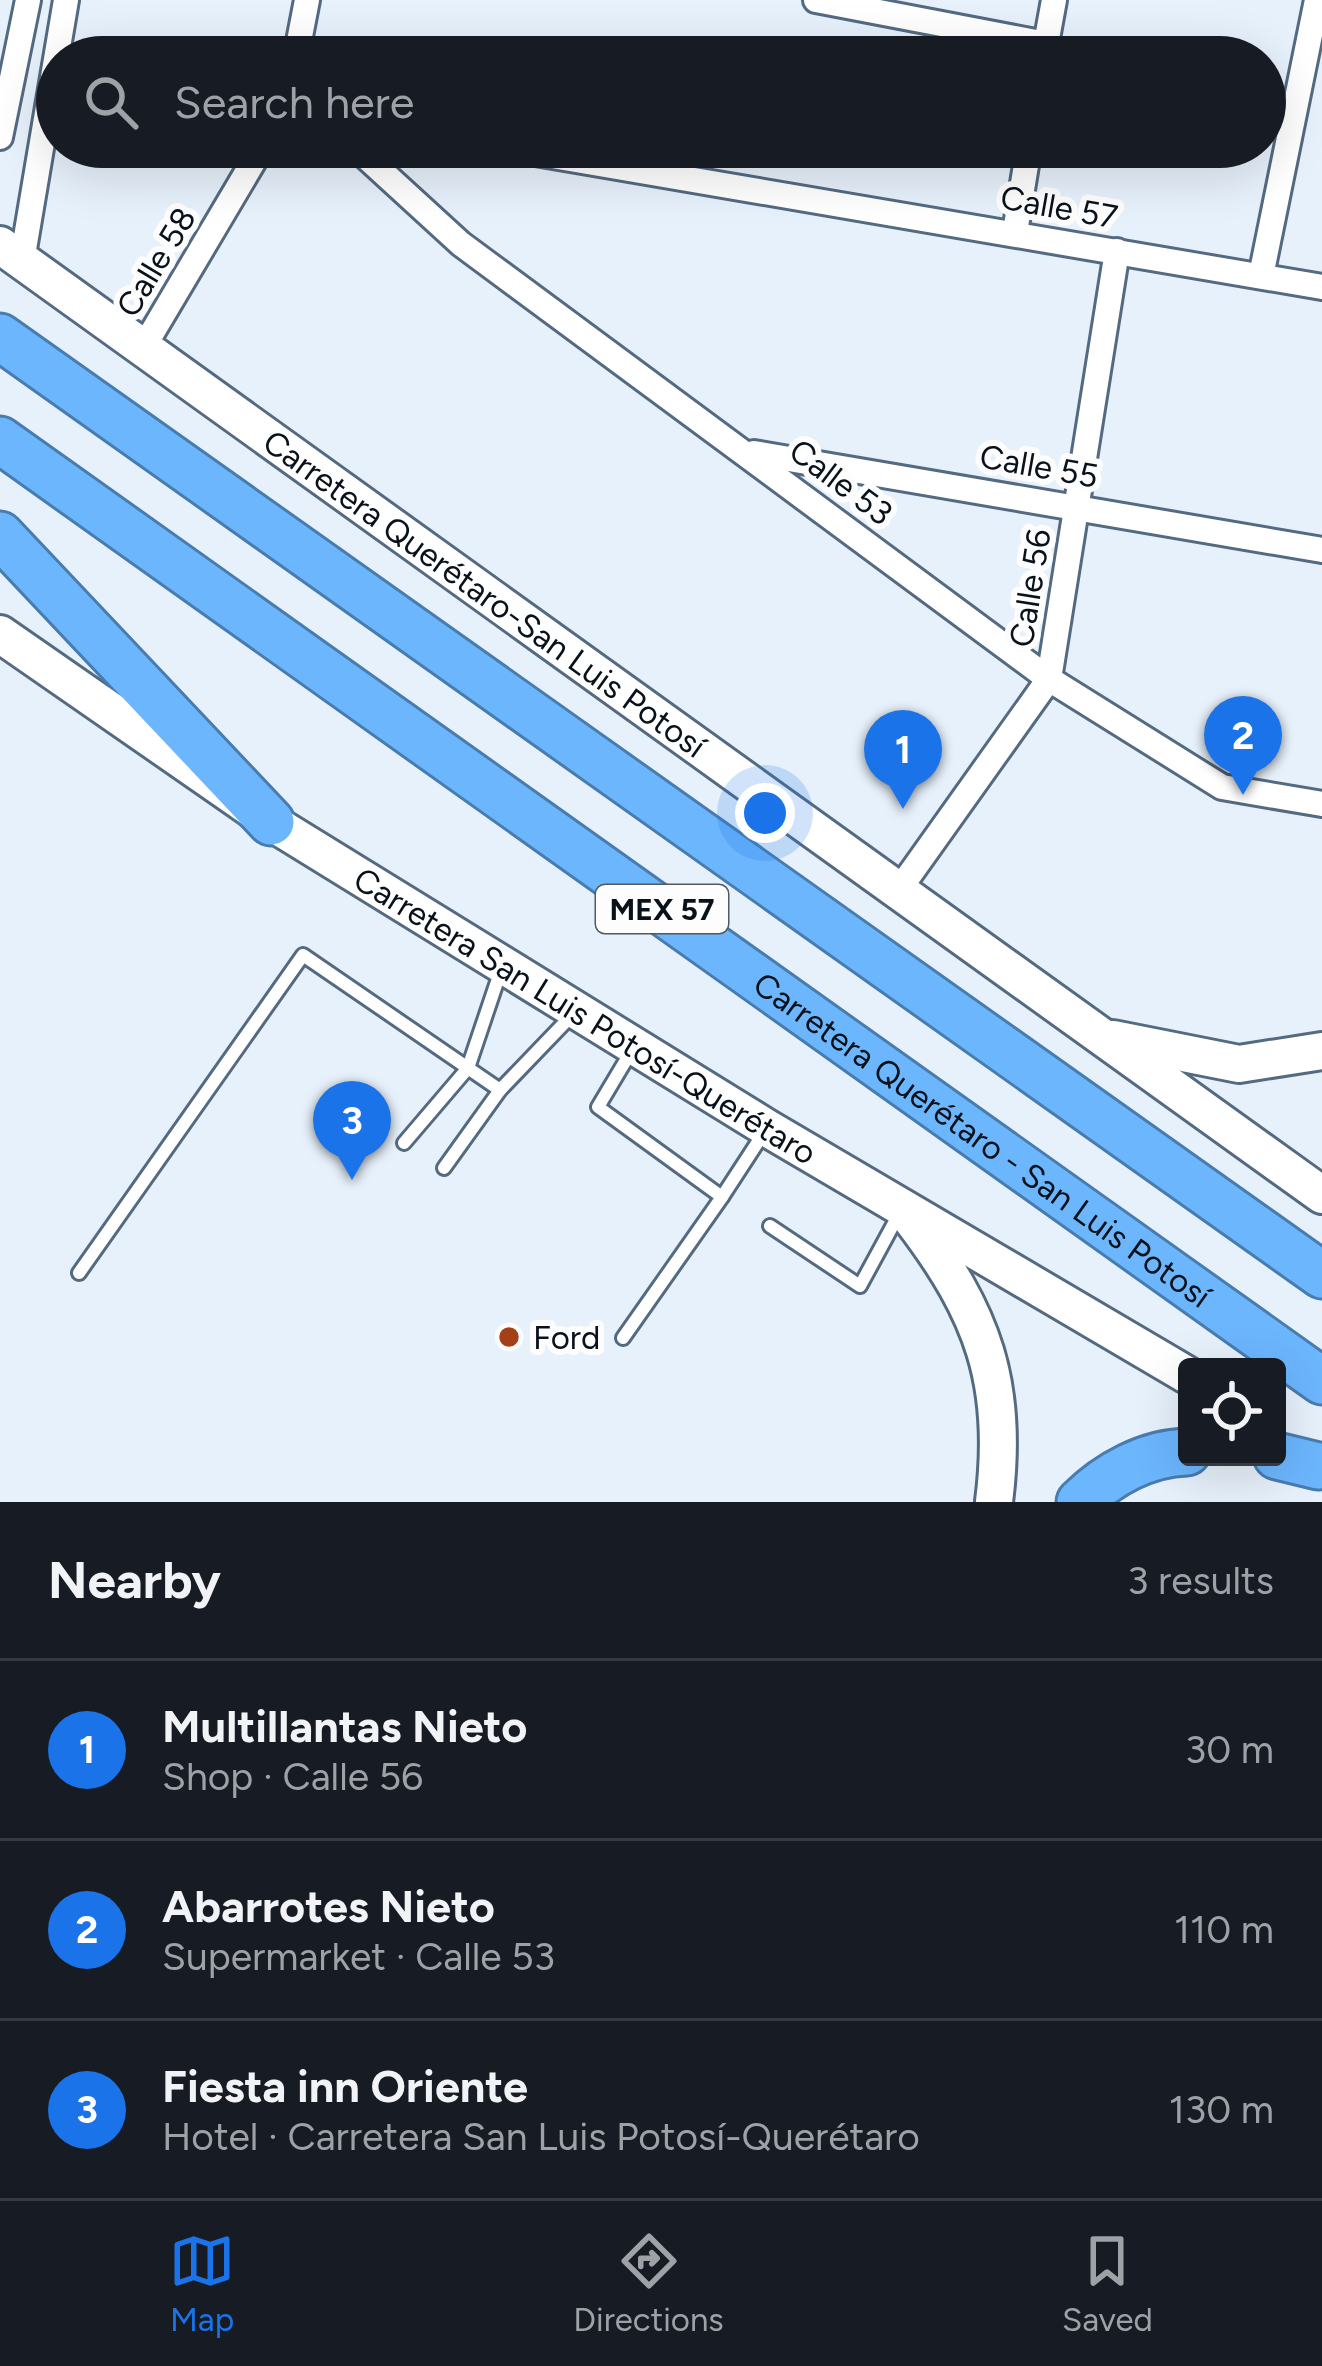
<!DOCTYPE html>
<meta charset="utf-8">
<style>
body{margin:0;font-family:Figtree,sans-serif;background:#242831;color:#f1f3f6}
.controls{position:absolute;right:36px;bottom:36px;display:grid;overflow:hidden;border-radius:12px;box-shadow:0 12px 48px #0002}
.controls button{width:108px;height:108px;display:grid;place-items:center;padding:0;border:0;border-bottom:3px solid #363941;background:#171b24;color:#f1f3f6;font:60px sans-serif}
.you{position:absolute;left:765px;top:813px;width:42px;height:42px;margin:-30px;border:9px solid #fff;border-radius:50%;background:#1a73e8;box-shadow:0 0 0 18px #1a73e833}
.badge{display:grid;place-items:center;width:78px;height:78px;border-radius:50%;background:#1a73e8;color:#fff;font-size:39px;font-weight:700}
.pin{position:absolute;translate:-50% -99px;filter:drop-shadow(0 3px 6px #0008)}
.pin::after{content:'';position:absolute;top:63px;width:42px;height:36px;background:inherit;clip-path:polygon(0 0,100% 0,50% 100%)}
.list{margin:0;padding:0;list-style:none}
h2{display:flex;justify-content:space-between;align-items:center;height:156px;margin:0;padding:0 48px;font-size:51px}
h2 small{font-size:39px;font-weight:400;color:#9ea1a6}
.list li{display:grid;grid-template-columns:78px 1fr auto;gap:36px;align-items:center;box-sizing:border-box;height:180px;padding:0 48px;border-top:3px solid #363941}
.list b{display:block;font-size:45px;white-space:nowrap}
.list p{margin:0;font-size:39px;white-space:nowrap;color:#9ea1a6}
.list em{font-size:39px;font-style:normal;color:#9ea1a6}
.icon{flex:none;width:66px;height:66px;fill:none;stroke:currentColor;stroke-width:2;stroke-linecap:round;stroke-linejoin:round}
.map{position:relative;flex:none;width:1322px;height:1502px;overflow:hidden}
.search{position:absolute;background:#171b24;box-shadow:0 12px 48px #0002;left:36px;right:36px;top:36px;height:132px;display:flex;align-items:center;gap:30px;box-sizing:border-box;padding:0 42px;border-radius:66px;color:#9ea1a6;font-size:45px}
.sheet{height:696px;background:#171b24}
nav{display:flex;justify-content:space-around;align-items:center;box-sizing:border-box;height:168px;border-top:3px solid #363941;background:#171b24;font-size:33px;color:#9ea1a6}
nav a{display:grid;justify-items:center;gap:6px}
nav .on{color:#1a73e8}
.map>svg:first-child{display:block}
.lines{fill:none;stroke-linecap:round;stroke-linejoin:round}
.lane-casing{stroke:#546a80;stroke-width:18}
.street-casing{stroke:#546a80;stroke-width:30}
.secondary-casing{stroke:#546a80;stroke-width:42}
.highway-casing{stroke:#497cae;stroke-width:51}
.lane{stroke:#fff;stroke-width:12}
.street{stroke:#fff;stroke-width:24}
.secondary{stroke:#fff;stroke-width:36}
.highway{stroke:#6cb6fe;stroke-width:45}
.poi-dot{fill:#a53f17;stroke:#fdfdfd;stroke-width:4.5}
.labels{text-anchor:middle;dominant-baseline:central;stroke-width:12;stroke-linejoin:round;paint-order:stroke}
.shield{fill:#fdfdfd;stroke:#52585e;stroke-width:3}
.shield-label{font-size:30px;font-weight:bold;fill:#09111a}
.street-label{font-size:33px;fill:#09111a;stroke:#fdfdfd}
.poi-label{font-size:33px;fill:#09111a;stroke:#fdfdfd;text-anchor:start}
</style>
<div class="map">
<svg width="1322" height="1502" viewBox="0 0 1322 1502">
<rect width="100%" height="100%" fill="#e7f1fb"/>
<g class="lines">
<g class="lane-casing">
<g id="lane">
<path d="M632 1050 598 1107 722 1197 765 1131"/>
<path d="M404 1143 468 1068 502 967"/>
<path d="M444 1168 500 1090 574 1013"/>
<path d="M770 1226 860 1286 899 1214"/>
<path d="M79 1273 303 955 500 1090"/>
<path d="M623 1338 722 1197"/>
</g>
</g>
<g class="street-casing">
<g id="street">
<path d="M816 0 1046 44"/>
<path d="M1044 55 1054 0"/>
<path d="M296 57 307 0"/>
<path d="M0 137 28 0"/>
<path d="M355 147 461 244 1049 679 1222 787 1322 804"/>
<path d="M500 147 1322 287"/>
<path d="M1015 232 1029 147"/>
<path d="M22 261 66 0"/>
<path d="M1261 276 1317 0"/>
<path d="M143 348 262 147"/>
<path d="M754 453 1322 550"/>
<path d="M898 891 1049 679 1117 251"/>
</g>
</g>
<g class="secondary-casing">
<g id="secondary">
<path id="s1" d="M0 245 1322 1195"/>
<path id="s2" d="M0 634 271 822 767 1128 1187 1375"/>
<path d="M1113 1039 1239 1064 1322 1051"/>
<path d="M912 1220C983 1313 1009 1384 994 1502"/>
</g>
</g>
<g class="highway-casing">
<g id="highway">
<path d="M0 337 1322 1275"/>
<path id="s3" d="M0 440 1322 1381"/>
<path d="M0 535 271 822"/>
<path d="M1277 1456 1318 1466"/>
<path d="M1080 1502C1108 1474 1147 1453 1187 1452"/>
</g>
</g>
<use href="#lane" class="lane"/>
<use href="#street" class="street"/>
<use href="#secondary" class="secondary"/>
<use href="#highway" class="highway"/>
</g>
<circle class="poi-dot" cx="509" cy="1337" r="12"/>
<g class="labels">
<rect class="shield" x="596" y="885" width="132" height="48" rx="9"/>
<g class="shield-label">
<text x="662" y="909">MEX 57</text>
</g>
<g class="street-label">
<text transform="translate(1059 207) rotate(10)">Calle 57</text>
<text transform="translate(156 262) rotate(-59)">Calle 58</text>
<text transform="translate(1039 466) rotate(10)">Calle 55</text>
<text transform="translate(841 482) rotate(37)">Calle 53</text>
<text transform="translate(1030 588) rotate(-81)">Calle 56</text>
<text stroke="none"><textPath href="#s1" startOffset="597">Carretera Querétaro-San Luis Potosí</textPath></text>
<text stroke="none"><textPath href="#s2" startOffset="699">Carretera San Luis Potosí-Querétaro</textPath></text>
<text stroke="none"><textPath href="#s3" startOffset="1206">Carretera Querétaro - San Luis Potosí</textPath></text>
</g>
<g class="poi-label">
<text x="533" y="1337">Ford</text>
</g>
</g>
</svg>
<div class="controls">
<button><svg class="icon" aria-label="locate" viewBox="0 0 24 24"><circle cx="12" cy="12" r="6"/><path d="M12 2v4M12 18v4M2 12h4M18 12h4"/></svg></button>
</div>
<div class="you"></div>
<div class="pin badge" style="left:903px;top:809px">1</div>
<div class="pin badge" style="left:1243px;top:795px">2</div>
<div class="pin badge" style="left:352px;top:1180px">3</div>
<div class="search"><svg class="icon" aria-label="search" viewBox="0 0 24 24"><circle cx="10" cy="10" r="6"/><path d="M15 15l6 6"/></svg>Search here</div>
</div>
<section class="sheet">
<h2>Nearby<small>3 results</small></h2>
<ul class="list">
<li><span class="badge">1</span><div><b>Multillantas Nieto</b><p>Shop · Calle 56</p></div><em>30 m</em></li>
<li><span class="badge">2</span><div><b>Abarrotes Nieto</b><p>Supermarket · Calle 53</p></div><em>110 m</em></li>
<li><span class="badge">3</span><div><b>Fiesta inn Oriente</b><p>Hotel · Carretera San Luis Potosí-Querétaro</p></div><em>130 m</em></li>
</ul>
</section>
<nav>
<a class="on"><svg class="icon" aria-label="map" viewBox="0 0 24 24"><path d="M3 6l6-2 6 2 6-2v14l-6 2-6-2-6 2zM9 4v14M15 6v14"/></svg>Map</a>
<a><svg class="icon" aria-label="directions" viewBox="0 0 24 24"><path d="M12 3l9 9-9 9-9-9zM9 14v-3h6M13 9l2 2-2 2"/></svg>Directions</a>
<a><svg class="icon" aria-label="saved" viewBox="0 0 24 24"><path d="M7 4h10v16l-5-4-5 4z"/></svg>Saved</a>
</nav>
